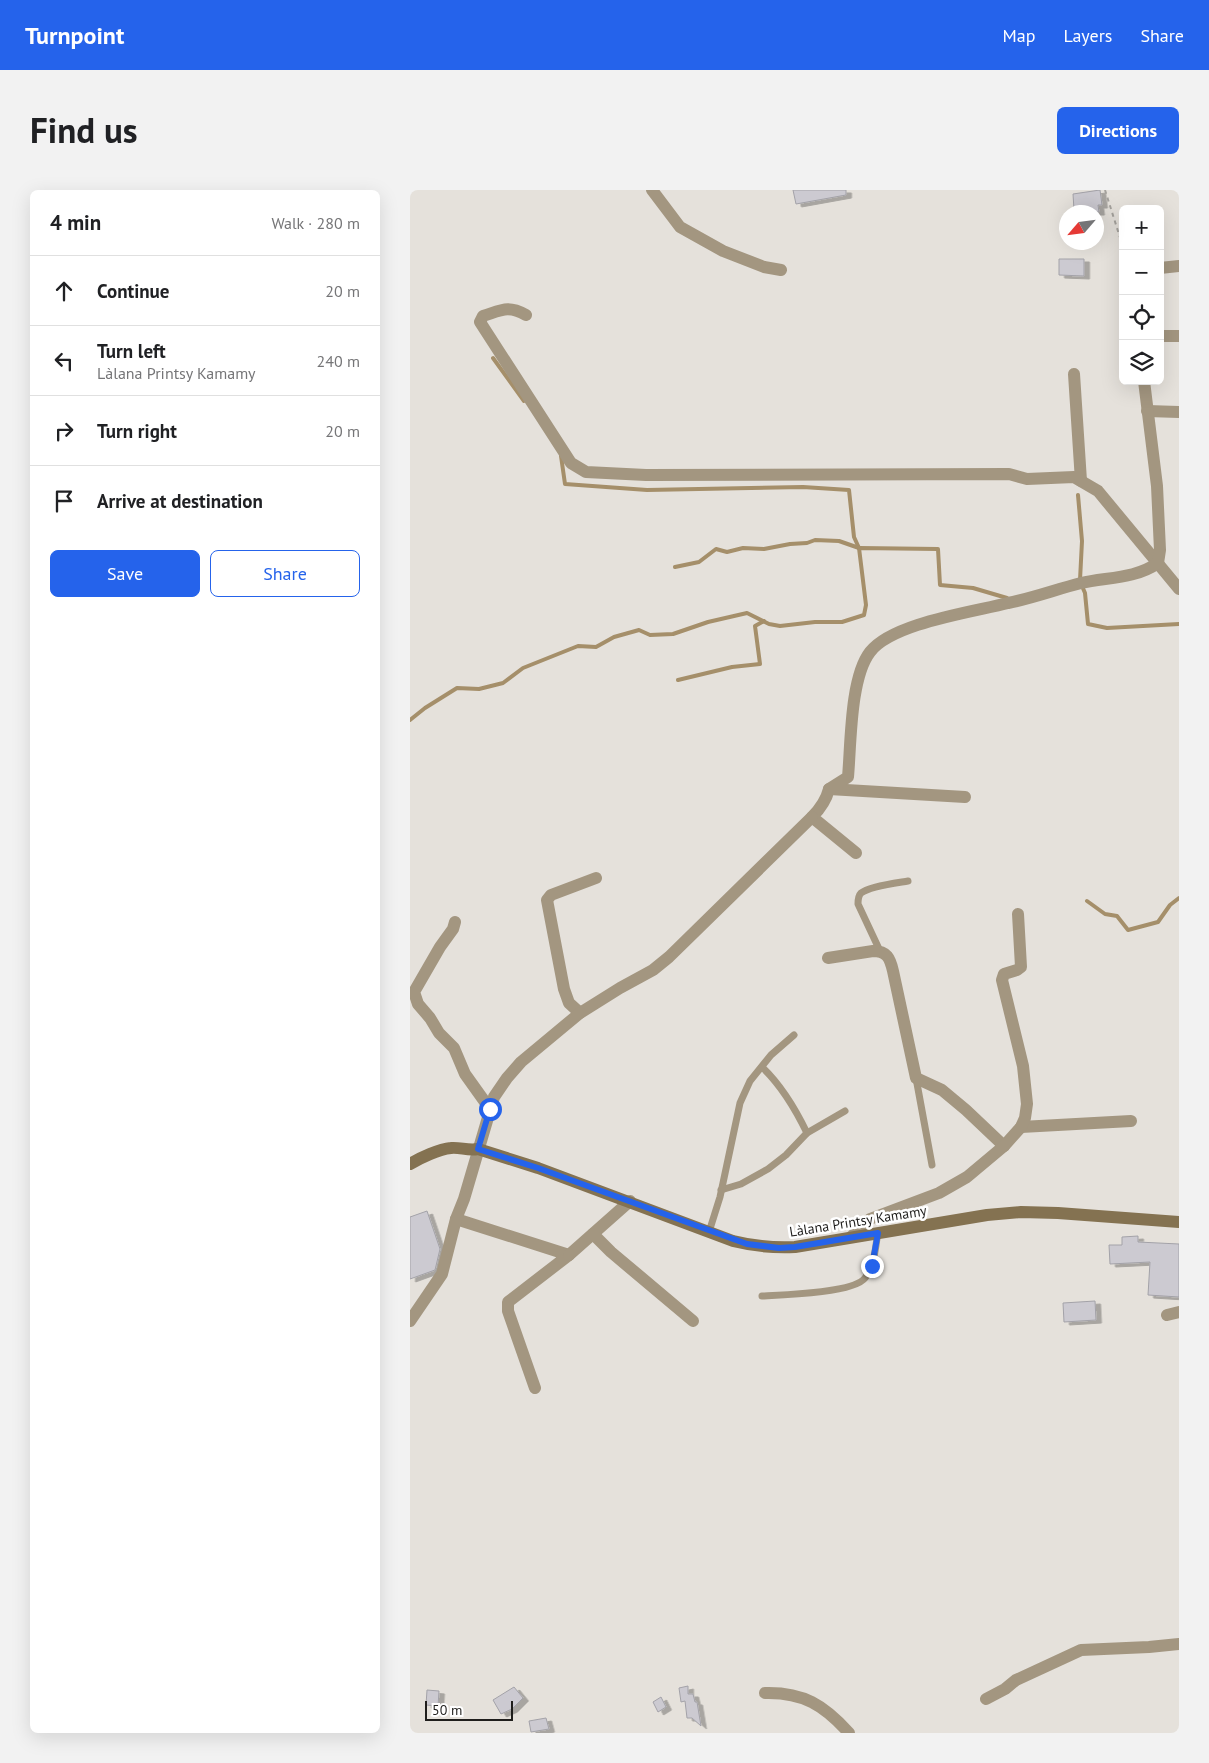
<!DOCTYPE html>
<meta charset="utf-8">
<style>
body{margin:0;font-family:"PT Sans",sans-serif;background:#f2f2f2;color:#202124}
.controls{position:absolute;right:15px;top:15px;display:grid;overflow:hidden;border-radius:8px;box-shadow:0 5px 20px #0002}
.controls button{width:45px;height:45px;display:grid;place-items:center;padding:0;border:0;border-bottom:1px solid #e0e0e0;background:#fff;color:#202124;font:25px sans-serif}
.compass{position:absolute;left:649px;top:15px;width:45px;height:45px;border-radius:50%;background:#fff;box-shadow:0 5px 20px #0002;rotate:242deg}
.scale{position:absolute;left:15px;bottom:12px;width:88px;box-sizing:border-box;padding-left:5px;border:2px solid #1f1e1c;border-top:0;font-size:14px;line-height:18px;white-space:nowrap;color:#1f1e1c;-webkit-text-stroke:4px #fff;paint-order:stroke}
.stop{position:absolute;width:15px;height:15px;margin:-11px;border:4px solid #2563eb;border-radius:50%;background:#fff}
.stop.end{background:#2563eb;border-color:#fff;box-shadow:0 1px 5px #0008}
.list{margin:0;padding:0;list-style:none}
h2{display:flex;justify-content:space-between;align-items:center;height:65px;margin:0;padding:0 20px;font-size:21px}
h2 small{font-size:16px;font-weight:400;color:#757577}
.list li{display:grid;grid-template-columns:32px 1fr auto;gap:15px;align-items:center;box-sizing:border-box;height:70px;padding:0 20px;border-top:1px solid #e0e0e0}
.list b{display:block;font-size:19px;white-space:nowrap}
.list p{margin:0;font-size:16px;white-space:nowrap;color:#757577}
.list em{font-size:16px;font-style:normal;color:#757577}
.actions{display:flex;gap:10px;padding:15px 20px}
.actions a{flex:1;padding:11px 0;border:1px solid #2563eb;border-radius:8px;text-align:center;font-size:18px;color:#2563eb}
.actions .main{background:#2563eb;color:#fff}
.icon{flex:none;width:28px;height:28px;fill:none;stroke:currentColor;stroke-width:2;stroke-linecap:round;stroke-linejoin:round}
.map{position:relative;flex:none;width:769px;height:1543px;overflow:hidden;border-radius:8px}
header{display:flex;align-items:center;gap:30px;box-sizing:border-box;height:70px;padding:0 25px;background:#2563eb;color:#fff}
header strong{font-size:24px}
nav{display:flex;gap:28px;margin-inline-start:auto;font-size:18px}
.intro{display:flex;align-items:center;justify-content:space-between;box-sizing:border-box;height:120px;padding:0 30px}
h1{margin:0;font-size:35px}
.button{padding:12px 22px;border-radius:8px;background:#2563eb;color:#fff;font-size:18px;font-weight:700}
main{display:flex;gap:30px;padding:0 30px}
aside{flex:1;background:#fff;border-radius:8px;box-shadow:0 5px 20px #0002}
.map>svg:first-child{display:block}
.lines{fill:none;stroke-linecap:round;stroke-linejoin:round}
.stream{stroke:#a58f6a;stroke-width:4}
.building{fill:#cccad1;stroke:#a3a2a8;filter:url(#shadow)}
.path{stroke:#a6a39e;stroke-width:2;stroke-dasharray:4 4;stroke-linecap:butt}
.lane{stroke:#a39680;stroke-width:7}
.street{stroke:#a39680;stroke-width:12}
.secondary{stroke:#847251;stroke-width:12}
.route{stroke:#2563eb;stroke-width:6}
.labels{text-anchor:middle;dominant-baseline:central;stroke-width:5;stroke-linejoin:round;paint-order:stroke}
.street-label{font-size:14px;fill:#1f1e1c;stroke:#fff}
</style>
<header>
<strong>Turnpoint</strong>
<nav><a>Map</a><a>Layers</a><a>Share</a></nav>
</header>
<div class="intro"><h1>Find us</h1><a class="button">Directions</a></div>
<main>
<aside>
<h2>4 min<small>Walk · 280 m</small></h2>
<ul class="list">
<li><svg class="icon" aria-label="ahead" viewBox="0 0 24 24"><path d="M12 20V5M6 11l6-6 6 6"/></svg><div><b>Continue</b></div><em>20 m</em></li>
<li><svg class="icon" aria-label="left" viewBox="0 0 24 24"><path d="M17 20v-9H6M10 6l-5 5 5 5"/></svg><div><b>Turn left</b><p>Làlana Printsy Kamamy</p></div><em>240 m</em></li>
<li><svg class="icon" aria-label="right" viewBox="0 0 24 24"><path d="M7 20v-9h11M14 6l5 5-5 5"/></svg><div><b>Turn right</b></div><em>20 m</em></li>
<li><svg class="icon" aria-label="arrive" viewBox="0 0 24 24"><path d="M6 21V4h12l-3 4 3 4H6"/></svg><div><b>Arrive at destination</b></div></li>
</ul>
<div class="actions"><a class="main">Save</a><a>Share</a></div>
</aside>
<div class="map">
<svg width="769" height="1543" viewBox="0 0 769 1543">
<defs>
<filter id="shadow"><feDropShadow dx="5.5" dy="3" stdDeviation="0" flood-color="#0004"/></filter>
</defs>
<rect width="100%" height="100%" fill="#e5e1db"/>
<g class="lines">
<g class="stream">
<path d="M83 168 114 211"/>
<path d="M151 266 155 294 237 300 393 297 439 300 444 347 449 358"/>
<path d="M668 305 672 351 670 390"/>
<path d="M265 377 289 372 306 359 317 362 333 358 354 359 380 354 397 353 405 350 429 351 449 358"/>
<path d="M672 396 675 403 678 434 697 438 769 434"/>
<path d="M268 490 322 477 350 474 345 436 354 431"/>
<path d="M0 530 15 518 47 498 69 499 93 493 113 478 168 456 186 457 204 447 229 440 240 445 263 444 298 432 337 423 359 434 370 436 405 432H432L454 425 456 415 449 358 528 359 530 395 563 398 597 408"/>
<path d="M677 711 695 724 707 726 718 740 748 732 760 715 769 708"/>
</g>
</g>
<g class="building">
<path d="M383 0H436V5L386 14Z"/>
<path d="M690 0 692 15H688L689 22H675V19L664 20 663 4Z"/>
<path d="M649 69H674V86L649 85Z"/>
<path d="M17 1021 30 1059 25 1080 0 1089V1027Z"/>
<path d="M728 1046V1052L769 1054V1107L738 1105 740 1072 700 1074 699 1055H712V1047Z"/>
<path d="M685 1111 686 1130 654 1132 653 1113Z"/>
<path d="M278 1496V1504H283L285 1512H287L291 1536 282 1528H277L275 1511 271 1512 269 1498Z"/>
<path d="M104 1497 113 1508 102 1519 91 1524 83 1510Z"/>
<path d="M17 1500 29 1501 28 1516 16 1515Z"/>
<path d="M251 1507 256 1517 248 1522 243 1512Z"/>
<path d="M136 1528 139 1539 121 1542 119 1531Z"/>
</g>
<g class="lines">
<path class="path" d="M695 0 713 57"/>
<g class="lane">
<path d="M470 761 448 714C448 710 448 706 451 703 460 696 486 693 498 691"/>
<path d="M352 877C372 896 385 918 397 943"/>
<path d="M506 888 522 975"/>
<path d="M311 1000 331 994 358 979 376 965 397 943 435 921"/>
<path d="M299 1042 310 1007 330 913 340 891 361 865 384 845"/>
<path d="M352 1106C372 1105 444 1103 455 1088 465 1076 465 1057 468 1043"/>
</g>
<g class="street">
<path d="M242 0 270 37 313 61 354 77 371 80"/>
<path d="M750 78 769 76"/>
<path d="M116 125C98 115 92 120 73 126L70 132 161 273 176 282 236 285 599 284 617 289 664 287 688 301 769 399"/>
<path d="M750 146H769"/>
<path d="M664 184 671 291"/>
<path d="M737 221 769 222"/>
<path d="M419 599 555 607"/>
<path d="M446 663 402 627C410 619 416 611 419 599L438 587C441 554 440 488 460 462 482 433 563 422 598 413 623 408 647 399 671 393 697 387 725 389 748 373L750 360 747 296 734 191"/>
<path d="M186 688 141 705 137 710 154 799 159 813 170 823 210 798 243 780 259 767 402 627"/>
<path d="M45 732 43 739 30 757 4 802 8 814 20 828 29 843 44 858 55 884 80 919"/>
<path d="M418 768 463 761C477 761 480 768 483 781L506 888 532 900 556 920 594 956"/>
<path d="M611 937 721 931"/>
<path d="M46 1029 159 1065 98 1112V1121L125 1198"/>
<path d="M183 1044 201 1062 283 1131"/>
<path d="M441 1047 460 1029 529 1003 557 987 594 956 611 937 615 928 617 914 613 876 592 790 594 784 607 780 611 777 608 724"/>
<path d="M159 1065 220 1011"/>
<path d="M757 1125 769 1122"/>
<path d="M0 1131 32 1084 46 1029 54 1009 84 907 97 888 111 872 170 823"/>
<path d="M355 1503C393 1502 414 1515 439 1543"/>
<path d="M576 1509 595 1499 606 1490 671 1460 739 1457 769 1454"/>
</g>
<path class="secondary" d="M0 974C10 968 29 959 41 958 50 957 58 961 68 959L128 978 323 1051C343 1056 364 1058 385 1057L577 1025 611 1022 648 1023 769 1032"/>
</g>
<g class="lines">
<path class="route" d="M80 919 68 959 128 978 337 1054 369 1058 385 1057 468 1043 462 1076"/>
</g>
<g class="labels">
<g class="street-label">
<text transform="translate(448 1031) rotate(-9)">Làlana Printsy Kamamy</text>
</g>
</g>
</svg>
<div class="controls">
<button>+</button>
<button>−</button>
<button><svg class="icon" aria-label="locate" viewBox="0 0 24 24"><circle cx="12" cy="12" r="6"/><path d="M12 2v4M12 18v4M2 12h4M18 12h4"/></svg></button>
<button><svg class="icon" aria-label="layers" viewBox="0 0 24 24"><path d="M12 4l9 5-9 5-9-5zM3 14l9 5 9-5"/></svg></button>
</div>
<svg class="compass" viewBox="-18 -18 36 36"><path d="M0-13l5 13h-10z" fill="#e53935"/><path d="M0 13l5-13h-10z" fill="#757577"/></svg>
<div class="scale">50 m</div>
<div class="stop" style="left:80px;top:919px"></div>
<div class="stop end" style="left:462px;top:1076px"></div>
</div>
</main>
